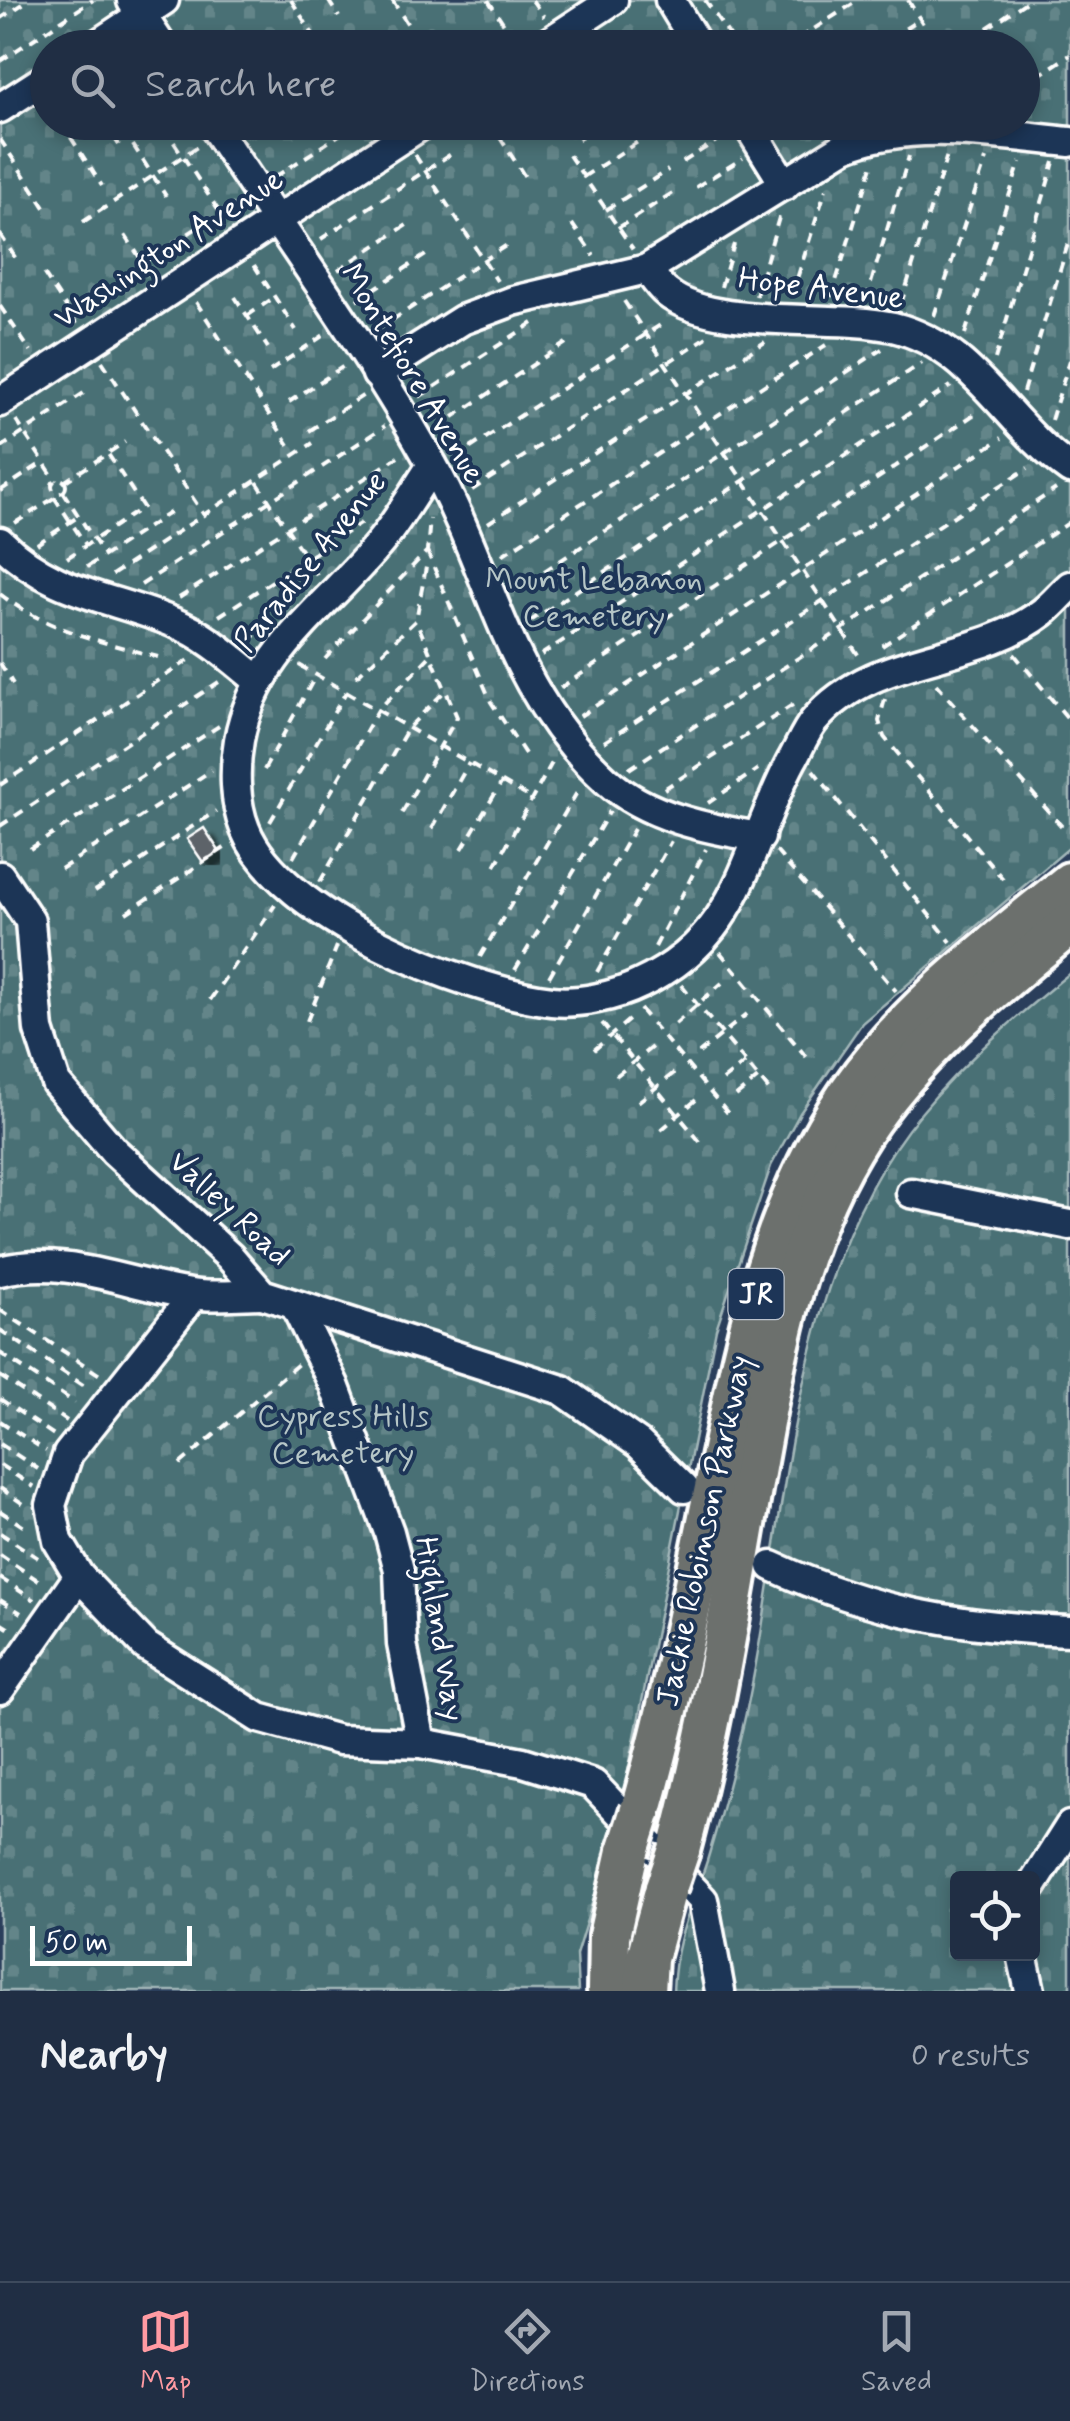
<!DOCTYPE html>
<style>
body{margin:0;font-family:Mynerve,sans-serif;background:#2d3a4f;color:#f1f3f6}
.controls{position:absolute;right:30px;bottom:30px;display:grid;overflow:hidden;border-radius:10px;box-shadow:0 5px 15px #0003}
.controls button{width:90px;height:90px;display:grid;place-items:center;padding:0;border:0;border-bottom:2px solid #3d4a5d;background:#202e44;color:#f1f3f6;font:50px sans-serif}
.scale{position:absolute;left:30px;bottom:25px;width:162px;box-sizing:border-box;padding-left:10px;border:5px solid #fff;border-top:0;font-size:28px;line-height:35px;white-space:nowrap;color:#fff;-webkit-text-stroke:8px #1d3557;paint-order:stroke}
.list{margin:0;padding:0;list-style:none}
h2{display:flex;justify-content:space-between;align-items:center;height:130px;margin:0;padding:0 40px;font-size:42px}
h2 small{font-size:32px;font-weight:400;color:#a2a8b2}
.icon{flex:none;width:55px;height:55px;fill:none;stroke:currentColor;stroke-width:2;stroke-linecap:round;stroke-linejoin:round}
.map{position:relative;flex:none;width:1070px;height:1991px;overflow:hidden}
.search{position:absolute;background:#202e44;box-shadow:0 5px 15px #0003;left:30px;right:30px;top:30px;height:110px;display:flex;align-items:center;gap:25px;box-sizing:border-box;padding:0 35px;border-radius:55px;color:#a2a8b2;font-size:38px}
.sheet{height:290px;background:#202e44}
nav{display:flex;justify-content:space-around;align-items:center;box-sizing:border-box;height:140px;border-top:2px solid #3d4a5d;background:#202e44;font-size:28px;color:#a2a8b2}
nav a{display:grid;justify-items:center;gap:5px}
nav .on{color:#ff9aa2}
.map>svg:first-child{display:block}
.cemetery{fill:url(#cemetery-stones);stroke:#a4b8ba;stroke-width:2.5;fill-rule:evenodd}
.building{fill:#5d6369;stroke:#fff;stroke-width:2.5;filter:url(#shadow)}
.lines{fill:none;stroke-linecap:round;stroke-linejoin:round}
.minor-casing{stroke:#fff;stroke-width:35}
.highway-casing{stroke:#fff;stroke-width:48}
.path{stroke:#fff;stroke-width:4;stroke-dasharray:10 8;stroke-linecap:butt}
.minor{stroke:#1d3557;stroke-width:28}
.highway{stroke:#6c706d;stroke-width:40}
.highway-bridge-casing{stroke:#fff;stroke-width:48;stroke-linecap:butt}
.highway-bridge{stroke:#6c706d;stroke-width:40}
.labels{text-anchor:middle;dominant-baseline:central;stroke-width:8;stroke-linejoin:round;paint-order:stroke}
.shield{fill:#1d3557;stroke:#bbc2cd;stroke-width:2.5}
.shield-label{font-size:30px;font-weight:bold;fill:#fff}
.street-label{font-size:32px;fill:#fff;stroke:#1d3557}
.park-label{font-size:32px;fill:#b6c6c7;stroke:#1d3557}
</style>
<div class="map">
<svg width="1070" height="1991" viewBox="0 0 1070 1991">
<defs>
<pattern id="cemetery-stones" width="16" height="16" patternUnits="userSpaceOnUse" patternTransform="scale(2.5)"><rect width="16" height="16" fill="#497074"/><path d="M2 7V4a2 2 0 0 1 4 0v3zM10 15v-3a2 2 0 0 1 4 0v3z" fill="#648589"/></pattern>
<filter id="shadow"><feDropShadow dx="9" dy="9" stdDeviation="2.5" flood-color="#0009"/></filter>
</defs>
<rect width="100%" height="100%" fill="#2a3e5b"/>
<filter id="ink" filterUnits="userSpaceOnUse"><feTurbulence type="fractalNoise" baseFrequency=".01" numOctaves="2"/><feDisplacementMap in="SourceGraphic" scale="20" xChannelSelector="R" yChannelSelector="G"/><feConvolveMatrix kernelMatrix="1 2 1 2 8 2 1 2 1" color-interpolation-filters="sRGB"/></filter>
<g filter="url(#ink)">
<g class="cemetery">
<path d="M0 0H1070V847L862 1023 800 1113 771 1166 716 1329 619 1817 576 1955 578 1991H0ZM48 48H1022V122H48Z"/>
<path d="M1070 973V1991H673C675 1938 691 1910 707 1861 721 1815 733 1769 744 1722 789 1525 786 1274 922 1112 966 1059 1017 1016 1070 973ZM958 1878H1032V1954H958Z"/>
</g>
<path class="building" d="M204 828 219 851 203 862 187 839Z"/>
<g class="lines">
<g class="minor-casing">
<g id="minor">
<path d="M670 0 699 48"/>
<path d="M132 1 163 48"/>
<path d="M92 48 164 0"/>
<path d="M540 48 613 0"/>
<path d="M0 108 48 77"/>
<path d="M211 122C285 236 367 347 433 466 494 577 507 689 606 780 647 817 708 829 760 837"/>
<path d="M746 122 785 185"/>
<path d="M647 269C653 277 659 287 667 293 714 331 832 313 893 327 975 347 1005 424 1070 469"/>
<path d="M377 374 462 320 513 301 647 269 844 147C912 118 998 135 1070 142"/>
<path d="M0 402 426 122"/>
<path d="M432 465C416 490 400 517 382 540 329 606 255 651 239 740 234 768 234 802 245 829 279 916 464 991 552 1001 579 1004 616 996 640 984 744 935 744 850 792 760 799 748 805 732 814 721 874 650 974 665 1043 612 1053 604 1061 594 1070 586"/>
<path d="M0 542C54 595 110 596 175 623 206 635 233 660 259 681"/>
<path d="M0 876 30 921 39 1030 56 1083 114 1151 230 1257 262 1294 562 1390 639 1444 684 1488"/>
<path d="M911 1193 1070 1225"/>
<path d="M0 1271C66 1254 127 1285 191 1294 214 1298 239 1294 262 1294"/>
<path d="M194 1295 68 1454 51 1505 58 1541 79 1576 146 1646 259 1718 339 1740 421 1743 523 1762 593 1784 703 1900 720 1991"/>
<path d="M295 1305 334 1385 389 1532 399 1570 402 1644 421 1743"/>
<path d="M772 1566C871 1612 961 1627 1070 1631"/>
<path d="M0 1689 79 1576"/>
<path d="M1032 1886 1070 1826"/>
<path d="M1022 1954 1030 1991"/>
</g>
</g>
<g class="highway-casing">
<g id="highway">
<path d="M641 1810C673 1697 695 1583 719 1469 747 1335 771 1207 850 1092 908 1008 992 947 1070 883"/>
<path d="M679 1850C712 1728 731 1603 753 1478 775 1358 793 1237 861 1133 917 1048 993 988 1070 924"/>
<path d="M608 1991 609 1936 628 1851"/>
<path d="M645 1991 647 1958 666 1888"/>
</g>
</g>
<g class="path">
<path d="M291 0 318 42"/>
<path d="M328 0 339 17"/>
<path d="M392 0 423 48"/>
<path d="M488 0 516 42"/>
<path d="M532 0 544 17"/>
<path d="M705 0 732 39"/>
<path d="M908 0 938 48"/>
<path d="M0 19 29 0"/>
<path d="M784 48 859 0"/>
<path d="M875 48 920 19"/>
<path d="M957 48 1029 0"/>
<path d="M0 61 93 0"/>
<path d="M1022 86 1070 55"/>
<path d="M61 122 102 186"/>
<path d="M104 122 119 145"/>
<path d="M490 122 527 180"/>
<path d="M570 122 581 140"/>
<path d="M608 122V123"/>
<path d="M648 126 653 122"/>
<path d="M164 127 220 213"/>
<path d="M780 134 799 122"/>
<path d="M0 139 46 209"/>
<path d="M133 145 166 196"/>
<path d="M415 155 497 281"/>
<path d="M569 155 633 249"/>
<path d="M683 162 724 136"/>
<path d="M275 177 359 122"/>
<path d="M583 177 647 136"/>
<path d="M696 187 743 158"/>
<path d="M606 210 668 170"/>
<path d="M83 222 200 145"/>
<path d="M572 224 594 256"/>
<path d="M618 228 674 192"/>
<path d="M0 234 18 262"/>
<path d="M125 235 150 273"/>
<path d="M321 239 451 154"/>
<path d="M143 263 234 204"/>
<path d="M254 265 296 330"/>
<path d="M338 270 413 221"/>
<path d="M44 274 77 324"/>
<path d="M721 287 734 244"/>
<path d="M792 294 826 189"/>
<path d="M756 296 780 214"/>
<path d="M235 297 268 348"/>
<path d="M831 297 873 163"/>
<path d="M357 300 432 251"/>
<path d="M866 300 909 156"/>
<path d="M624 301 859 656"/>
<path d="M196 302 289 445"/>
<path d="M901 304 947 155"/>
<path d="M0 306 31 352"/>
<path d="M247 316 275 297"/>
<path d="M934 316 986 159"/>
<path d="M377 330 507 245"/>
<path d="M965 334 1020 162"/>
<path d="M995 359 1054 162"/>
<path d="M102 361 204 515"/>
<path d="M270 371 324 335"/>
<path d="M1023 392 1070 237"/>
<path d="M419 397 533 323"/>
<path d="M289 402 344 366"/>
<path d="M16 420 56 481"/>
<path d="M1051 420 1070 360"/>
<path d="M438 427 566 343"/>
<path d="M309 431 364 395"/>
<path d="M0 448 90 389"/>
<path d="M455 458 665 322"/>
<circle cx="59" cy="486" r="7"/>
<path d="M64 482 125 442"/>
<path d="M257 482 317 575"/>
<path d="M472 490 707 337"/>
<path d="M0 491 42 463"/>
<path d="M63 492 104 555"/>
<path d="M54 497 86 545"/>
<path d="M15 523 60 494"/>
<path d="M488 523 765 342"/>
<path d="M37 544 79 516"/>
<path d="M427 551 491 702 529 760"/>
<path d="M502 555 826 345"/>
<path d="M67 558 143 507 108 454"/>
<path d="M87 567 171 512"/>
<path d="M112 575 313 443"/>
<path d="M141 585 385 426"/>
<path d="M514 591 882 349"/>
<path d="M0 594C46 630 103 642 158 657"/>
<path d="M179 598 398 457"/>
<path d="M219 616 361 523"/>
<path d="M529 622 922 363"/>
<path d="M247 641 264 629"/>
<path d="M882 646 1070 522"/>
<path d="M1014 654 1070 721"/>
<path d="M541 655 951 386"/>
<path d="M325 659 427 551 430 519"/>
<path d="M0 663 13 684"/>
<path d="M299 665 532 799"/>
<path d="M356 677 416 620 427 562"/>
<path d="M936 684 1065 830"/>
<path d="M560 688 978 412"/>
<path d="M885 699 879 721 884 737 1003 879"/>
<path d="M580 716 1002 438"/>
<path d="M604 742 1028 468"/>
<path d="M629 769 1056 489"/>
<path d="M264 770 316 675"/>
<path d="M813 770 951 942"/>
<path d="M0 785 192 658"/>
<path d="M664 789 794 704"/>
<path d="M708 803 758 769"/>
<path d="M402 813 457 717 416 620"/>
<path d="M270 822 346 692"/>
<path d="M0 826 222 680"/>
<path d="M432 829 469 763"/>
<path d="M30 849 219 726"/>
<path d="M462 849 502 782"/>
<path d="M776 851 896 991"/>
<path d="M293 858 378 710 431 655"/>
<path d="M495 866 554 759"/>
<path d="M61 869 212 770"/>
<path d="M320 882 408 728 446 690"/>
<path d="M95 891 216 811"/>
<path d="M126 913 226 847"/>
<path d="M655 947 706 849"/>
<path d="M720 952 808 1059"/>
<path d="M480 957 579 789"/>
<path d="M515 970 610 811"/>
<path d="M597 972 671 841"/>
<path d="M549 977 634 829"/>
<path d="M681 985 769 1090"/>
<path d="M210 1000 275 905"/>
<path d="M640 1009 731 1117"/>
<path d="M307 1021 337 946"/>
<path d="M602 1023 702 1144"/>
<path d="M675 1024 722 983"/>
<path d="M594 1050 631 1018"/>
<path d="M699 1053 747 1014"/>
<path d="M616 1076 652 1047"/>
<path d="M723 1080 746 1062"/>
<path d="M736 1096 759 1077"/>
<path d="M638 1102 674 1073"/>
<path d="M661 1130 696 1100"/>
<path d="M0 1310 100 1375"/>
<path d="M0 1330 89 1389"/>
<path d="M0 1353 75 1403"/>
<path d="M0 1376 67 1421"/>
<path d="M0 1399 54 1435"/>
<path d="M0 1421 46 1451"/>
<path d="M0 1444 38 1469"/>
<path d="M180 1464 298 1364"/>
<path d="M0 1465 34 1487"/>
<path d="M0 1488 25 1505"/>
<path d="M0 1511 29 1530"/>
<path d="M0 1533 38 1558"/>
<path d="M0 1555 42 1583"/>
<path d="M0 1578 34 1600"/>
<path d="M0 1600 21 1613"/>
<path d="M0 1623 13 1631"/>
</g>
<use href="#minor" class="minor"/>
<use href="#highway" class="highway"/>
<g class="highway-bridge-casing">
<g id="highway-bridge">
<path d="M628 1851 641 1810"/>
<path d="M666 1888 679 1850"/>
</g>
</g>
<use href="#highway-bridge" class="highway-bridge"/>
</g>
</g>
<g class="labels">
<rect class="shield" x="728.5" y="1269" width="55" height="50" rx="8"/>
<g class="shield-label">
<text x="756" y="1294">JR</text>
</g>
<g class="street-label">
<text transform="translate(169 249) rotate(-33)">Washington Avenue</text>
<text transform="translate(821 289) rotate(7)">Hope Avenue</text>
<text transform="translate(412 374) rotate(59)">Montefiore Avenue</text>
<text transform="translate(311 562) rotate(-51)">Paradise Avenue</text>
<text transform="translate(229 1209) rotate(43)">Valley Road</text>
<text transform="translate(705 1531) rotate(-78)">Jackie Robinson Parkway</text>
<text transform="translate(439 1629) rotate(81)">Highland Way</text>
</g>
<g class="park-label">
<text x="594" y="580">Mount Lebanon<tspan x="594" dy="37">Cemetery</tspan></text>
<text x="343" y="1417">Cypress Hills<tspan x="343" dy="37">Cemetery</tspan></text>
</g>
</g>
</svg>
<div class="controls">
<button><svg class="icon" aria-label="locate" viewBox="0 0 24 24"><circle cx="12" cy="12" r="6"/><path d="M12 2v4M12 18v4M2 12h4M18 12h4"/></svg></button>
</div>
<div class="scale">50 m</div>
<div class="search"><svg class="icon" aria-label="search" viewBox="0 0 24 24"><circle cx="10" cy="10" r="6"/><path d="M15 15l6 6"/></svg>Search here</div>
</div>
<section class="sheet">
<h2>Nearby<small>0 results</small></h2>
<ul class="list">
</ul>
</section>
<nav>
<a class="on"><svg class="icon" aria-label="map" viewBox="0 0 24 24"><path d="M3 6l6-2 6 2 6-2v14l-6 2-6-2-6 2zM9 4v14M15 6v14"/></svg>Map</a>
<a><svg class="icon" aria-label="directions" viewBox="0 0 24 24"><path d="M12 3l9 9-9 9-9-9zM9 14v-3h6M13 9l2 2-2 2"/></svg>Directions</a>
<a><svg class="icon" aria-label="saved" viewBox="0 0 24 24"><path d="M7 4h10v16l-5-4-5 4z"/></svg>Saved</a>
</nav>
